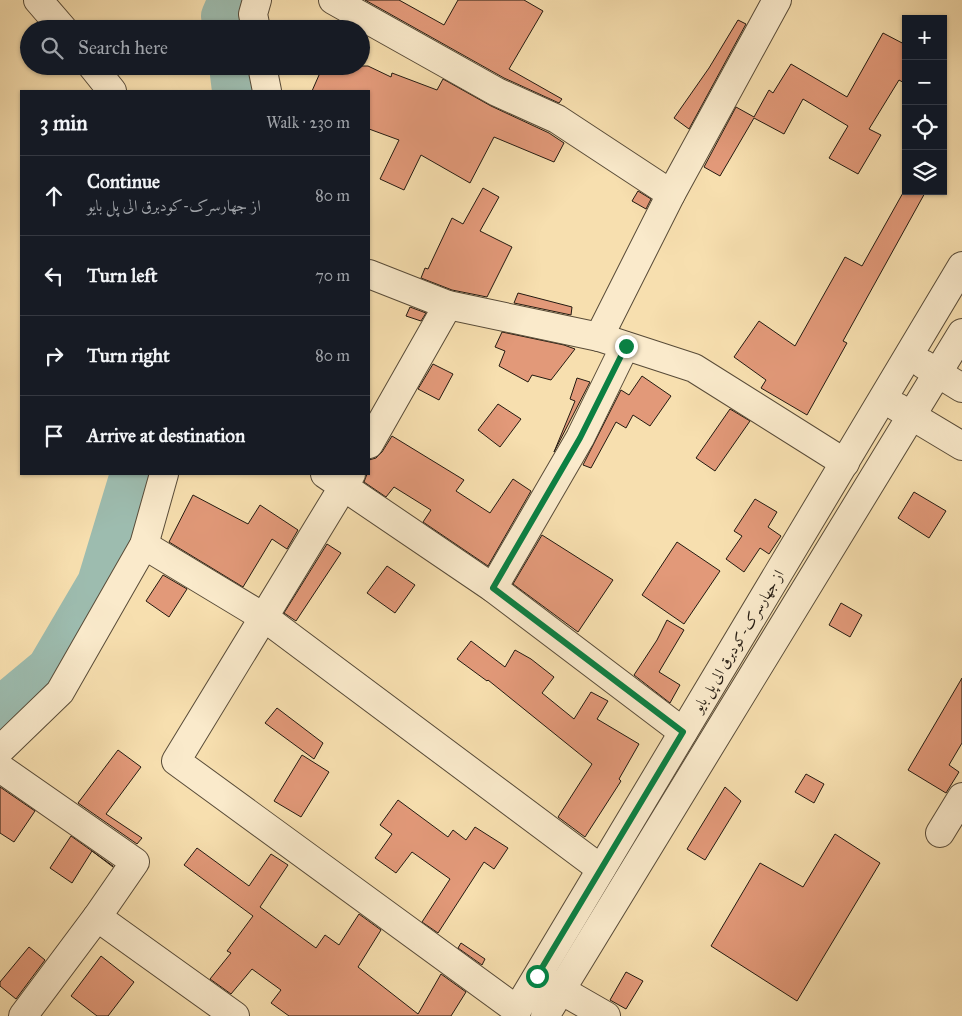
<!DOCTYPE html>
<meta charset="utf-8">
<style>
body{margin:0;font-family:"IM FELL Great Primer",Amiri,serif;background:#242831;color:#f1f3f6}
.controls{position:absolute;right:15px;top:15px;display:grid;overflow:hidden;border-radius:0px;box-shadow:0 1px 4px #0004}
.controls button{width:45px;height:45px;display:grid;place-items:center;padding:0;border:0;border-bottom:1px solid #363941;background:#171b24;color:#f1f3f6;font:25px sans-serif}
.stop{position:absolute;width:15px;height:15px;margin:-11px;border:4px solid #0b8043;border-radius:50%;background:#fff}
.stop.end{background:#0b8043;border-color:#fff;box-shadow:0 1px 5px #0008}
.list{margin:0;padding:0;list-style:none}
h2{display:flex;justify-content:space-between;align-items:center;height:65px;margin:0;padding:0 20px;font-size:21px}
h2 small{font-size:16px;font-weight:400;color:#9ea1a6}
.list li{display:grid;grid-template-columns:32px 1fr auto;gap:15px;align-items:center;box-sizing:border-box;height:80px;padding:0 20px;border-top:1px solid #363941}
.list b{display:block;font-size:19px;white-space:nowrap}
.list p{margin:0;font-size:16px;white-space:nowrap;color:#9ea1a6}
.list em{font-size:16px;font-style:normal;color:#9ea1a6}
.icon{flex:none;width:28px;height:28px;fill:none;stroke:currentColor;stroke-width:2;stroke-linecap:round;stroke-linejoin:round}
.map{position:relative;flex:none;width:962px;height:1016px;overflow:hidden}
.search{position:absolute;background:#171b24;box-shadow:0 1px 4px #0004;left:20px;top:20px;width:350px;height:55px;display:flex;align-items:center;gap:12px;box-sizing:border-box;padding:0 18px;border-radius:28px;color:#9ea1a6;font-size:19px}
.panel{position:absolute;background:#171b24;box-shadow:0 1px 4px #0004;left:20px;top:90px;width:350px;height:385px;border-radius:0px}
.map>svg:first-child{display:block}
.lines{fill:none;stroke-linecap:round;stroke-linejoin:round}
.river{stroke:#9dbcaf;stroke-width:44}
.building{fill:#e29979;stroke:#231a11}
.minor-casing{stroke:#584b38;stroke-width:30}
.minor{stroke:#faeacb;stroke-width:28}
.route{stroke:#0b8043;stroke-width:6}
.labels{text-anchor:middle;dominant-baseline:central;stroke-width:4;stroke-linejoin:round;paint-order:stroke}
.street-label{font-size:15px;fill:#231a11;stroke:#faeacb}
</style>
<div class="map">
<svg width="962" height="1016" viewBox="0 0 962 1016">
<rect width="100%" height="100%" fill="#f7dfaf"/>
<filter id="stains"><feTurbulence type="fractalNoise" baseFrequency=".004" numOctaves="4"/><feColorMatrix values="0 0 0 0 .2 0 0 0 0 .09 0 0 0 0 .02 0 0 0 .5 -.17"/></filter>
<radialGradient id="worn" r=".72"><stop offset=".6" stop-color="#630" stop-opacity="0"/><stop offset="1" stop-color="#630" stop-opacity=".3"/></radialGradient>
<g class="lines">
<g class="river">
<path d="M225 29 223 16 230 0"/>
<path d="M231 66 234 91"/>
<path d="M0 709 49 668 99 583 132 474"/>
</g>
</g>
<g class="building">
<path d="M365 0H399L444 25 458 0H524L543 11 509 69 562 99 559 103 504 78Z"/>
<path d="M738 20 746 24 689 129 674 118 709 68Z"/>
<path d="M883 33 906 45V84L899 80 869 129 881 135 858 174 829 158 848 126 803 99 784 134 754 118 720 176 704 167 736 107 754 117 769 90 773 93 791 64 847 97Z"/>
<path d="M323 66H368L391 77 392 73 437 90 443 79 491 106 549 133 564 143 554 162 494 137 470 183 421 155 404 190 380 179 399 140 369 129V91H312Z"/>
<path d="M483 188 499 197 480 231 512 247 487 297 452 290 421 278 425 268 428 269 452 218 463 224Z"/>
<path d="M638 191 651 199 646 209 632 201Z"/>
<path d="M904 191H926L843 341 847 343 807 415 761 388 766 380 734 357 759 321 795 346 845 257 862 266Z"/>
<path d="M518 293 572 307 571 315 514 303Z"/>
<path d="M410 307 426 313 421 321 406 316Z"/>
<path d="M502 332 564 345 575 349 551 380 532 375 528 382 499 366 505 351 495 347Z"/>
<path d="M433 364 453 374 439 400 418 389Z"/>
<path d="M642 376 671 396 650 426 633 415 626 428 616 422 591 468 583 465 621 390 629 395Z"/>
<path d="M577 378 590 382 554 452 575 401 570 399Z"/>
<path d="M498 404 521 419 500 447 478 430Z"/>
<path d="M730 409 750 421 715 471 696 458Z"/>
<path d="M392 436 464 480 456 491 490 513 513 479 531 491 488 566 423 522 431 510 394 487 386 497 364 482 367 474H369V460L376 458 382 452Z"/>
<path d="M914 492 946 511 929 538 898 518Z"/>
<path d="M193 495 248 524 260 505 298 530 287 549 272 539 243 587 169 542Z"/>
<path d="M755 499 777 512 768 527 781 536 769 554 760 548 744 572 726 559 742 536 734 531Z"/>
<path d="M542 535 613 580 578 632 513 584Z"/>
<path d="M677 542 720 571 684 624 642 595Z"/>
<path d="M327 544 341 553 296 621 284 613Z"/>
<path d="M387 566 415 585 395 613 367 593Z"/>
<path d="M163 575 187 589 169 617 146 601Z"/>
<path d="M841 603 862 615 850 637 829 625Z"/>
<path d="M667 620 684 630 659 672 680 685 670 703 634 675 657 640Z"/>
<path d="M471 641 505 667 515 650 531 659 554 677 542 693 574 719 591 692 608 701 597 719 639 744 619 779 621 781 585 837 558 817 592 764 488 680 487 681 457 659Z"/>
<path d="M962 678V743L949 765 959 772 946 793 908 770Z"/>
<path d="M277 708 323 743 314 759 265 723Z"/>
<path d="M118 750 141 767 106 814 142 838 137 844 78 803Z"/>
<path d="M302 755 329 772 301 817 274 801Z"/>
<path d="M806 774 824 784 814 803 795 792Z"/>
<path d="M0 787 35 811 14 842 0 833Z"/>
<path d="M725 787 741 801 705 860 687 849Z"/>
<path d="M398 800 448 837 453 830 466 840 475 827 508 848 494 869 484 862 438 933 422 922 450 879 412 852 396 873 375 858 392 834 380 825Z"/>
<path d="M835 834 880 863 797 1001 711 946 760 863 803 887Z"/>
<path d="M71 836 113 866V867L92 851 72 883 50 868Z"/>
<path d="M197 848 249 886 271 854 288 865 260 907 316 948 325 935 339 945 359 914 381 930 358 967 418 1014 441 974 466 992 451 1016H289L271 1003 281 990 252 969 231 994 210 979 231 953 227 951 253 916 184 865Z"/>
<path d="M461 943 485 959 482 965 458 948Z"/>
<path d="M29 947 45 960 16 999 0 986V982Z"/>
<path d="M101 956 134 982 108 1016H97L71 996Z"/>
<path d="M626 972 643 981 626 1009 610 1000Z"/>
</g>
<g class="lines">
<g class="minor-casing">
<g id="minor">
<path d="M38 0 63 29"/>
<path d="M333 0 497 92 557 119 671 194"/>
<path d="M256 29 253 14 257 0"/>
<path d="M92 66 112 91"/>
<path d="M262 66 267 91"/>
<path d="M369 274 448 305 599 337 694 368 845 463"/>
<path d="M599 337 671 194 777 0"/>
<path d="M923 364 962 388"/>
<path d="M897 407 962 446"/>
<path d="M369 444 448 305"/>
<path d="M325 474 493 588 683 732"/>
<path d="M351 474 176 761 517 1010"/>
<path d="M144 545 265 618 601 869"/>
<path d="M493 588 580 438 625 346"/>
<path d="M0 750 60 692 144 545 164 474"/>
<path d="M0 768 135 862 97 917"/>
<path d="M940 833 962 797"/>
<path d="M545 981 606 1016"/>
<path d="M23 1016 97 917 235 1016"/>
<path d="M516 1016 517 1010 962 266"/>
<path d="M545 1016 962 333"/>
</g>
</g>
<use href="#minor" class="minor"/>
</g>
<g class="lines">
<path class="route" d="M537 976 683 732 493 588 580 438 626 346"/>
</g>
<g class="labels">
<g class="street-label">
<text transform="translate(738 641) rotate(-59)">از جهارسرک-کودبرق الی پل بایو</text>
</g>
</g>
<rect width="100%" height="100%" filter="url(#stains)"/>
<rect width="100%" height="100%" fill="url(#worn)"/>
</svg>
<div class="controls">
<button>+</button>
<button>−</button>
<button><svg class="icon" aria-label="locate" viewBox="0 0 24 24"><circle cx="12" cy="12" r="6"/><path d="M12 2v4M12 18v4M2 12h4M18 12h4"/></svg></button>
<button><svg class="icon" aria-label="layers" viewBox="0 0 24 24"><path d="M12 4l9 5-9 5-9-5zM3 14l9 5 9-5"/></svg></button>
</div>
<div class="stop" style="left:537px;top:976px"></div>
<div class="stop end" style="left:626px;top:346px"></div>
<div class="search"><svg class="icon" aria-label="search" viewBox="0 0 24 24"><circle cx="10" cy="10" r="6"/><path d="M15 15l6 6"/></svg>Search here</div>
<section class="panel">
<h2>3 min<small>Walk · 230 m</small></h2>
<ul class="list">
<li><svg class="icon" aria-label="ahead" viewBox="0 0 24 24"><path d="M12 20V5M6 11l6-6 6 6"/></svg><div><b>Continue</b><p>از جهارسرک-کودبرق الی پل بایو</p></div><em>80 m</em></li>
<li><svg class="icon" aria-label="left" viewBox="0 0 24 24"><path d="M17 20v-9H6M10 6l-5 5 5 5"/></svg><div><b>Turn left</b></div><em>70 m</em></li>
<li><svg class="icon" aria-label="right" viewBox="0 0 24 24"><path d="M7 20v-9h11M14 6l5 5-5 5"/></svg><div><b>Turn right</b></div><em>80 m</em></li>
<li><svg class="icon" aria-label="arrive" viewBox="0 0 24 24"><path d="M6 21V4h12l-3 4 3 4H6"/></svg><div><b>Arrive at destination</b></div></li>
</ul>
</section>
</div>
